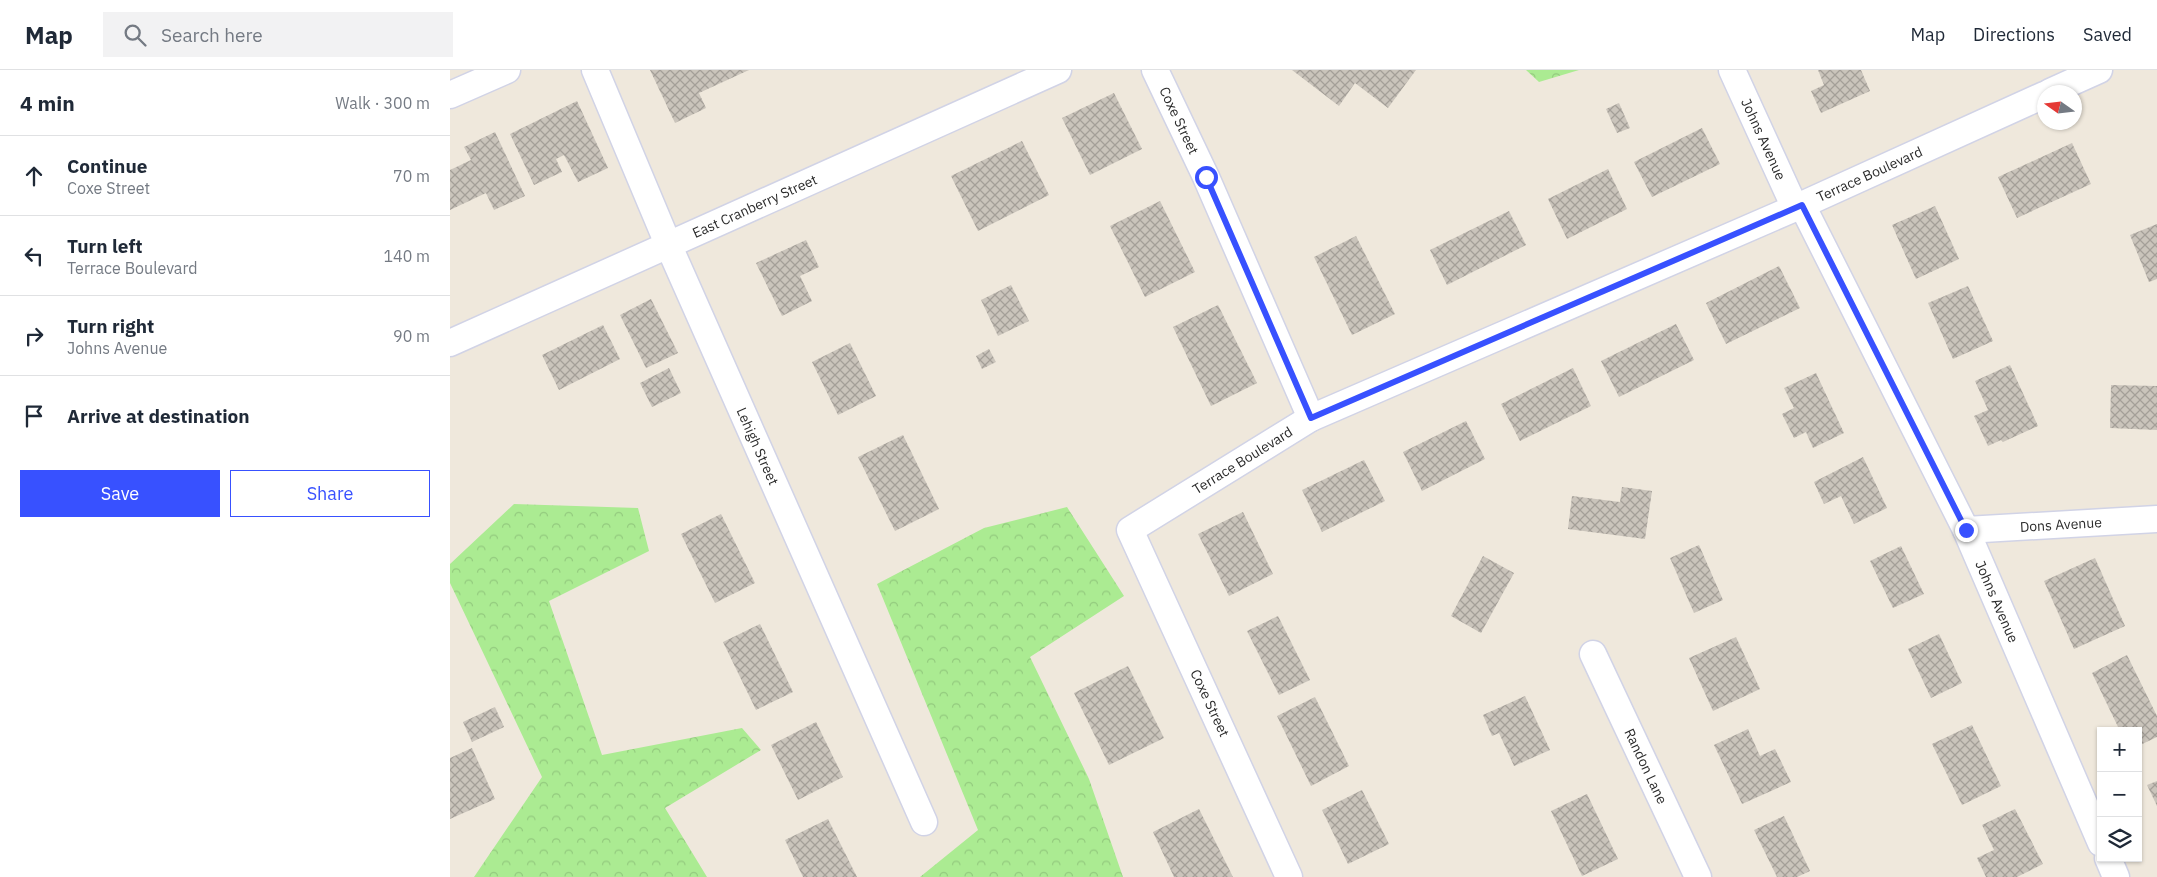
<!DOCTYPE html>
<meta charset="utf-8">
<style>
body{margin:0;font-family:"IBM Plex Sans",sans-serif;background:#f2f2f3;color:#1f2937}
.controls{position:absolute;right:15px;bottom:15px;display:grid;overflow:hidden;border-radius:0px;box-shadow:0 1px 4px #0004}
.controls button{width:45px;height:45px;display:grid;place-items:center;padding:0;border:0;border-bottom:1px solid #e0e1e3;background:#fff;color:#1f2937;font:25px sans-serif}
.compass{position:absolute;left:1587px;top:15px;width:45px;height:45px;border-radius:50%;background:#fff;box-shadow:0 1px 4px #0004;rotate:284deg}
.stop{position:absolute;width:15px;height:15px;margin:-11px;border:4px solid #3851ff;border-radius:50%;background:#fff}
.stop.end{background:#3851ff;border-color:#fff;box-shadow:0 1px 5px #0008}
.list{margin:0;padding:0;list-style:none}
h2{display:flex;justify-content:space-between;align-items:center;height:65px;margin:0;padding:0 20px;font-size:21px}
h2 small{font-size:16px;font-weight:400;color:#747a83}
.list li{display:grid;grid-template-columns:32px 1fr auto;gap:15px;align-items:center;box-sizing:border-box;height:80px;padding:0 20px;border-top:1px solid #e0e1e3}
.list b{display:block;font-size:19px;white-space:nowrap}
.list p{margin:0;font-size:16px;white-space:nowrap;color:#747a83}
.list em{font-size:16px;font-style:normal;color:#747a83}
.actions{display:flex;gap:10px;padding:15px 20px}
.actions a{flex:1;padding:11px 0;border:1px solid #3851ff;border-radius:0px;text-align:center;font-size:18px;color:#3851ff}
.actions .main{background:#3851ff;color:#fff}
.icon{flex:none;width:28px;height:28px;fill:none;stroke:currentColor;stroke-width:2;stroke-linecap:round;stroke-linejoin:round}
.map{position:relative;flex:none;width:1707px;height:807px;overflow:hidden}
header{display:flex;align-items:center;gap:30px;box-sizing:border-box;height:70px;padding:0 25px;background:#fff;border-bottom:1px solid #e0e1e3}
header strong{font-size:24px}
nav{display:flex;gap:28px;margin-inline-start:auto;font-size:18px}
.search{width:350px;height:45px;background:#f2f2f3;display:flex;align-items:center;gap:12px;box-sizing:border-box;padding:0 18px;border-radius:0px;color:#747a83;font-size:19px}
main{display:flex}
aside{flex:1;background:#fff}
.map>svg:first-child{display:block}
.forest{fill:url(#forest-crowns)}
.building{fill:url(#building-cross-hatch)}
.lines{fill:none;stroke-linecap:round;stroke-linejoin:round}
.street-casing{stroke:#d1d3e6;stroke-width:29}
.street{stroke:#fff;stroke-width:26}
.route{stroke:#3851ff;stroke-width:6}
.labels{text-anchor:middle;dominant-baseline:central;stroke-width:4.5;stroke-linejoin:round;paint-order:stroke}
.street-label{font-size:14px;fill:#2b2b2b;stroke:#fff}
</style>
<header>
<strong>Map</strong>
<div class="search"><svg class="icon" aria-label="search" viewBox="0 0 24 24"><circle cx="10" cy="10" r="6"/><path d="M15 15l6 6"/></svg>Search here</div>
<nav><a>Map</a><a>Directions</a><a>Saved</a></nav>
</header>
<main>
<aside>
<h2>4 min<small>Walk · 300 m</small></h2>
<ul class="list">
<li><svg class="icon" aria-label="ahead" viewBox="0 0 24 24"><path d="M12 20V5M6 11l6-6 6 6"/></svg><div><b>Continue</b><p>Coxe Street</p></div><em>70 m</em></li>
<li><svg class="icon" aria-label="left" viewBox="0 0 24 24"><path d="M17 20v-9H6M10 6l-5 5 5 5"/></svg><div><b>Turn left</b><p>Terrace Boulevard</p></div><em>140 m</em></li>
<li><svg class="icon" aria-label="right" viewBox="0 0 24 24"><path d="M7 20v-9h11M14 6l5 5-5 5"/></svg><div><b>Turn right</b><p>Johns Avenue</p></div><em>90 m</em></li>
<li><svg class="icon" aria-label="arrive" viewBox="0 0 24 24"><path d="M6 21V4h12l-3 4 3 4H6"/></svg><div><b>Arrive at destination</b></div></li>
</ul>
<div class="actions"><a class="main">Save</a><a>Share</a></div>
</aside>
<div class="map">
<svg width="1707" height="807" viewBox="0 0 1707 807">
<defs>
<pattern id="forest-crowns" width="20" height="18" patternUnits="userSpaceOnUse" patternTransform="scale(1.25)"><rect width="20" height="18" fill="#abeb92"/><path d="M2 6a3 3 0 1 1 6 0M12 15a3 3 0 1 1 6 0" fill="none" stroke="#93ca7e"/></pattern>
<pattern id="building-cross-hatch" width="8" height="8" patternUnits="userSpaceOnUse" patternTransform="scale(1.25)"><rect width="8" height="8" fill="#cac4bb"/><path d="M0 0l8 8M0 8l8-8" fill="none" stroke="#a49f98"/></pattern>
</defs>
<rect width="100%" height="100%" fill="#efe8dc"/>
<g class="forest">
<path d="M1076 0H1129L1089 12Z"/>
<path d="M64 434 188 438 199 481 99 531 152 685 292 658 311 680 215 738 257 807H24L92 707 0 513V494Z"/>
<path d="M617 437 674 526 580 587 639 709 673 807H470L528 760 427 514 534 458Z"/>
</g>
<g class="building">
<path d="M200 0H299L249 23 256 38 225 53Z"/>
<path d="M842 0H966L938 38 905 13 889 36Z"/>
<path d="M1368 0H1411L1420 21 1371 43 1361 21 1374 15Z"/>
<path d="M664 23 692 79 640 105 612 48Z"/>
<path d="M127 31 158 98 128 112 114 85 106 89 112 102 84 115 60 64Z"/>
<path d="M1169 33 1180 58 1167 63 1156 39Z"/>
<path d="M1252 58 1270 94 1202 127 1184 92Z"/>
<path d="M45 62 75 126 44 140 36 123 0 140V100L21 90 14 77Z"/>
<path d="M572 71 599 125 528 161 501 106Z"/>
<path d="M1622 73 1641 114 1567 148 1548 107Z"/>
<path d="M1158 99 1177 139 1117 169 1098 129Z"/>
<path d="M710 131 745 202 695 227 660 156Z"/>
<path d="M1485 136 1509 189 1466 209 1442 155Z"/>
<path d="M1059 141 1076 175 997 215 980 180Z"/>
<path d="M1707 154V209L1699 212 1680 165Z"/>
<path d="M906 166 945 244 902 265 864 187Z"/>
<path d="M356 170 369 197 350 206 362 231 332 246 306 193Z"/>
<path d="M1329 196 1350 238 1276 274 1256 233Z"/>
<path d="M561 215 579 251 548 266 531 230Z"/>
<path d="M1518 216 1543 271 1503 289 1478 233Z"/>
<path d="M201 229 228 283 196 298 170 245Z"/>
<path d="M768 235 807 313 761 336 723 257Z"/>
<path d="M1226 254 1244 290 1169 327 1151 291Z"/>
<path d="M153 255 170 289 109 320 92 285Z"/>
<path d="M400 273 426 326 388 345 362 292Z"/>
<path d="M539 279 546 292 532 299 526 286Z"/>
<path d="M1560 295 1588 356 1553 372 1551 370 1538 376 1524 346 1538 340 1525 311Z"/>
<path d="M219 298 231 323 202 337 190 313Z"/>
<path d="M1123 298 1141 336 1070 371 1051 334Z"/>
<path d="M1366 303 1394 363 1363 378 1356 362 1344 368 1332 344 1344 338 1334 318Z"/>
<path d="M1661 315 1707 316V360L1660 358Z"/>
<path d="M1016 351 1035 389 972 421 953 382Z"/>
<path d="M453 365 489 439 445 461 408 387Z"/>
<path d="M1413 387 1437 438 1404 454 1391 426 1374 434 1364 412Z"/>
<path d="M914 390 935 431 872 462 852 420Z"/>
<path d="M1172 417 1202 421 1195 469 1118 459 1122 426 1170 432Z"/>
<path d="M793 442 823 504 779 526 748 464Z"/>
<path d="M271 444 305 513 265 533 231 464Z"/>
<path d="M1249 475 1273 530 1244 543 1220 488Z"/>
<path d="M1451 476 1474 524 1443 538 1420 491Z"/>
<path d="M1033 486 1064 503 1031 563 1001 546Z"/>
<path d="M1645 488 1675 556 1624 579 1594 511Z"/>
<path d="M828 546 860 610 829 625 797 561Z"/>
<path d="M310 554 343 622 306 640 273 572Z"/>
<path d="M1489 564 1512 613 1481 628 1458 579Z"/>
<path d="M1286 567 1310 619 1263 641 1239 588Z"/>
<path d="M1677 585 1707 646V667L1688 676V661H1670L1642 603Z"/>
<path d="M678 596 714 668 659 695 624 623Z"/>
<path d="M1075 626 1100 680 1064 696 1049 663 1042 666 1033 645Z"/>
<path d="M865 627 899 696 861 716 827 646Z"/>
<path d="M45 637 54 657 22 672 13 652Z"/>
<path d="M366 652 393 707 348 730 321 675Z"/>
<path d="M1522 655 1551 716 1512 735 1482 674Z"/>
<path d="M1298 659 1310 686 1325 679 1341 712 1292 734 1264 675Z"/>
<path d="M22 678 45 729 0 749V688Z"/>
<path d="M1707 711V736L1697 715Z"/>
<path d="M912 720 939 774 898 794 872 740Z"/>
<path d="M1137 724 1168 789 1132 806 1101 741Z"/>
<path d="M749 739 783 807H724L703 762Z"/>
<path d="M1565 739 1593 794 1567 807H1536L1527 788 1544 780 1532 755Z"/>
<path d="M1334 746 1360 801 1347 807H1327L1304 760Z"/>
<path d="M378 749 407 807H353L335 770Z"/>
</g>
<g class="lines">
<g class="street-casing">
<g id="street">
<path id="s1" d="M145 0 218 174 474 752"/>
<path id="s2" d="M705 0 756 107 861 348"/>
<path id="s3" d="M1282 0 1345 138"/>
<path d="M1600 22 1649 0"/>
<path d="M0 25 57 0"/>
<path id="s4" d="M1352 135 1516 460 1651 773"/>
<path id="s5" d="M0 273 608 0"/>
<path id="s6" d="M1516 460 1707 449"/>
<path id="s7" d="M1143 584 1248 807"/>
<path d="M1658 788 1666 807"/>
<path id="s8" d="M839 807 680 460 861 348 1345 138 1594 25"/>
</g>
</g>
<use href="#street" class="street"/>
</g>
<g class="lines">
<path class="route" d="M756 107 861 348 1352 135 1516 460"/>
</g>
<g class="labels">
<g class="street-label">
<text stroke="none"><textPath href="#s2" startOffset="56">Coxe Street</textPath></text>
<text stroke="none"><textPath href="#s3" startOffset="76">Johns Avenue</textPath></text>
<text stroke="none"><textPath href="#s8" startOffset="1204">Terrace Boulevard</textPath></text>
<text stroke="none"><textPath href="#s5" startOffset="334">East Cranberry Street</textPath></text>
<text stroke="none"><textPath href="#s1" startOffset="410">Lehigh Street</textPath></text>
<text stroke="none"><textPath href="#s8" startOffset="514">Terrace Boulevard</textPath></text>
<text stroke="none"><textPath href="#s6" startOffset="95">Dons Avenue</textPath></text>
<text stroke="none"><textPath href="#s4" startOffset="442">Johns Avenue</textPath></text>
<text transform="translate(760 633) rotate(65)">Coxe Street</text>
<text stroke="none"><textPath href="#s7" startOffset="124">Randon Lane</textPath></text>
</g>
</g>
</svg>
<div class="controls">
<button>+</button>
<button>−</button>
<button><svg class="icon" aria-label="layers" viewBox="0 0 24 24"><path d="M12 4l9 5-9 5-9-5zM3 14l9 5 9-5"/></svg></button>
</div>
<svg class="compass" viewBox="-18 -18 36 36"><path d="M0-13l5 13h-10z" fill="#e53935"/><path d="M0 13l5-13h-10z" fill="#747a83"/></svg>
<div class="stop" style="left:756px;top:107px"></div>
<div class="stop end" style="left:1516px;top:460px"></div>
</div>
</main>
